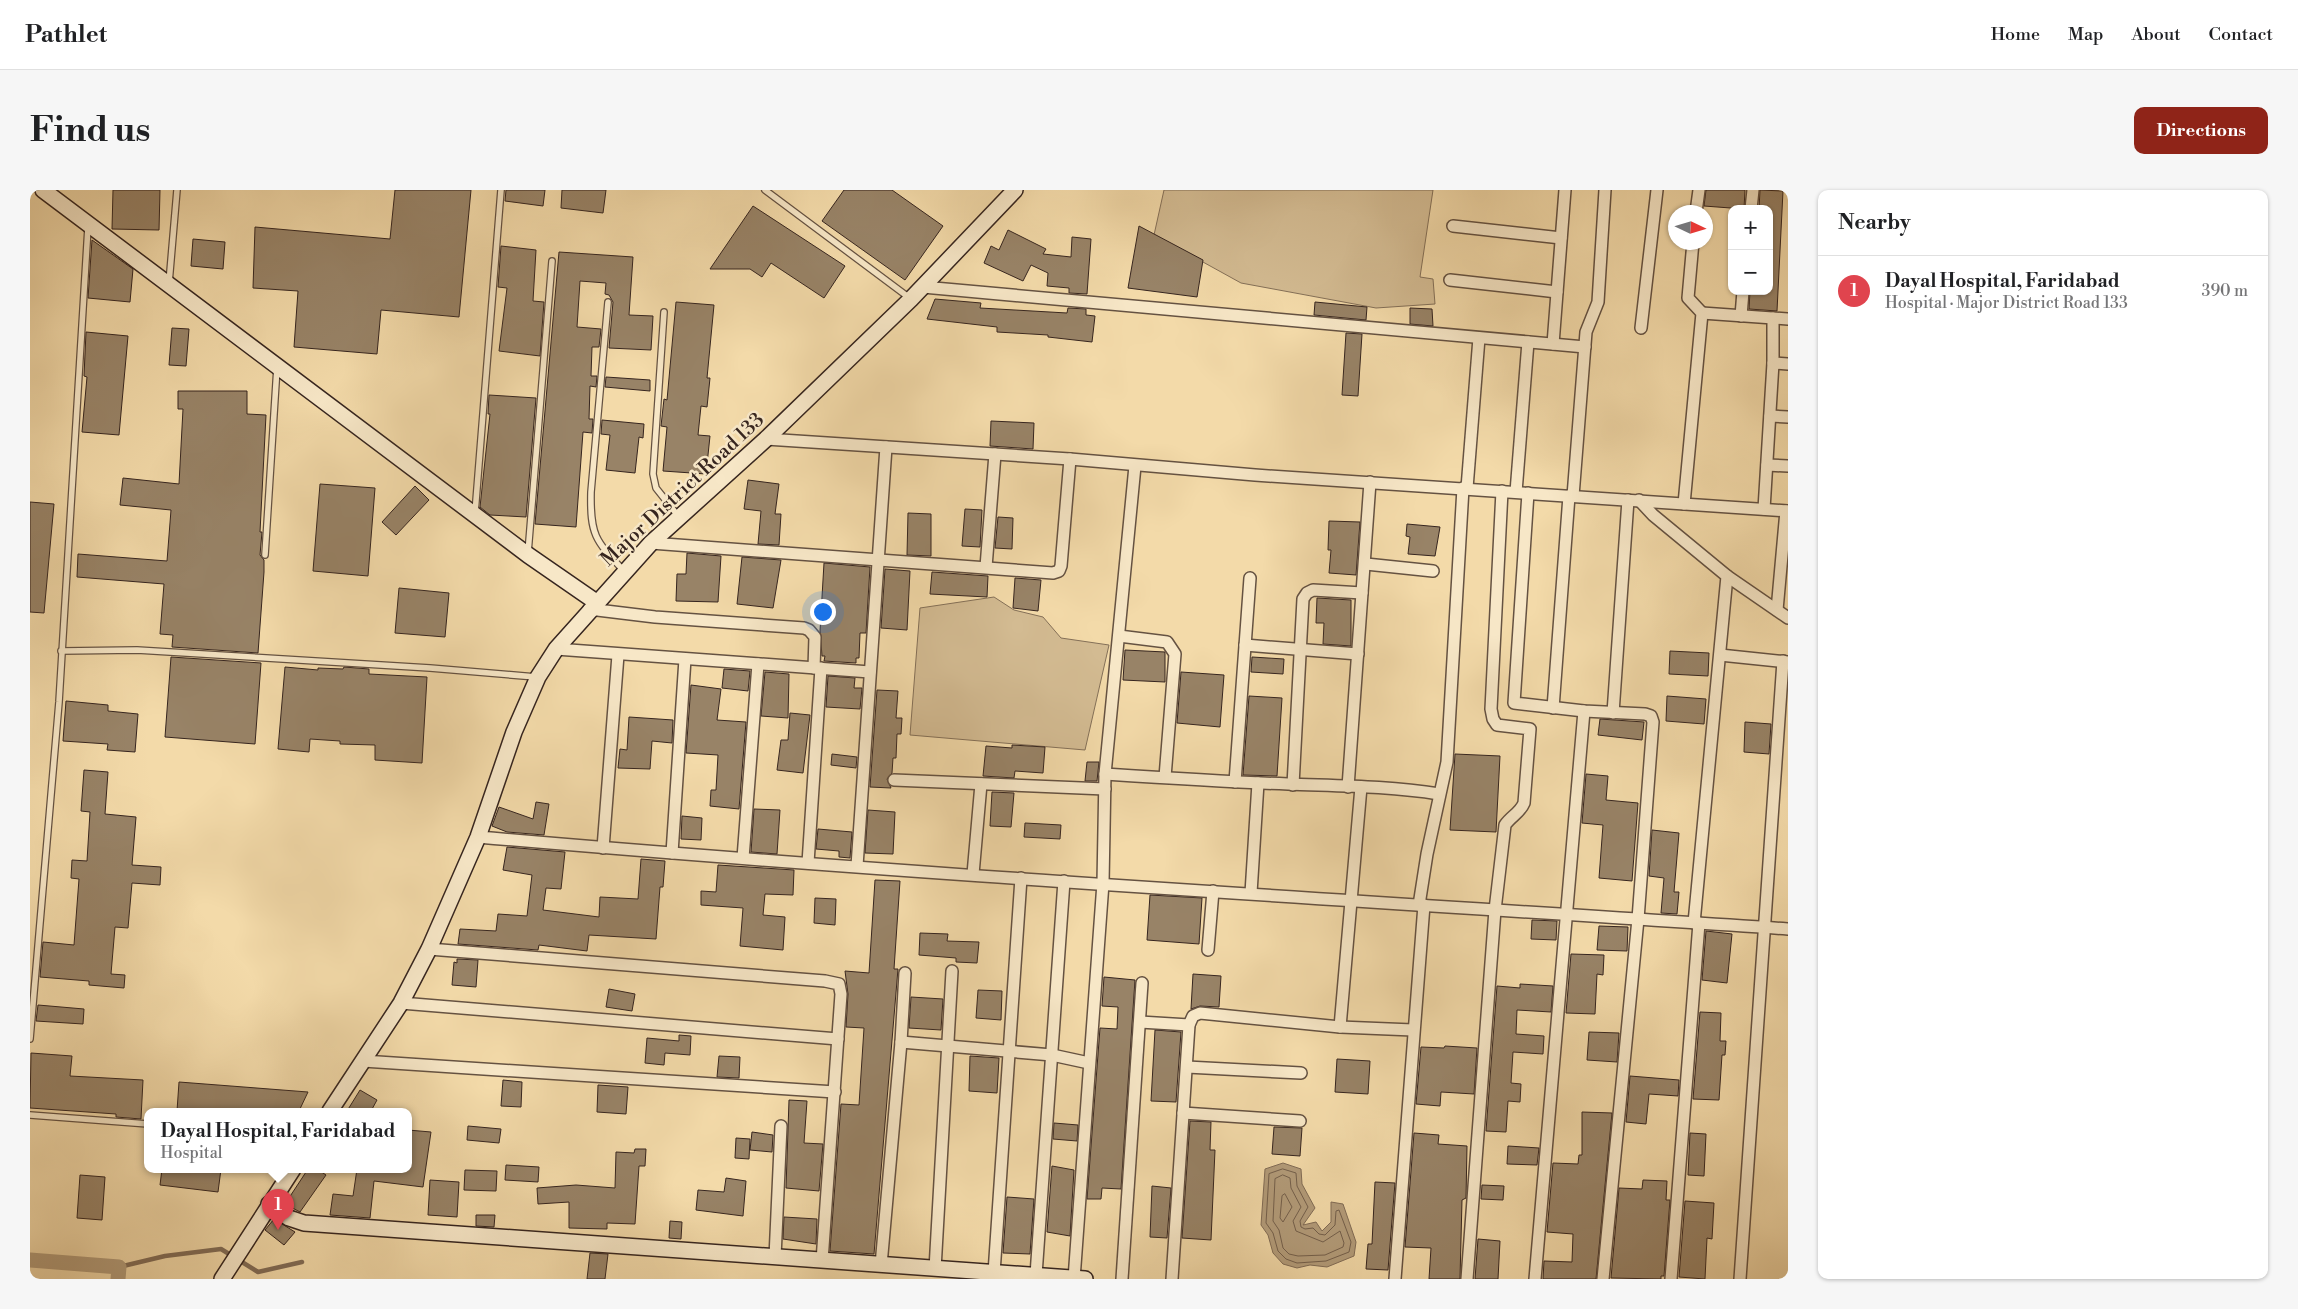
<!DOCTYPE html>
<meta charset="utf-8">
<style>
body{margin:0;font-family:"Libre Bodoni",serif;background:#f6f6f6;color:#202124}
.controls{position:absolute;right:15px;top:15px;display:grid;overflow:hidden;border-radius:10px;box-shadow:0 1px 4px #0004}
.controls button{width:45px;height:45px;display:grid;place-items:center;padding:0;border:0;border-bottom:1px solid #e0e0e0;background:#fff;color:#202124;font:25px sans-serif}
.compass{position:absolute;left:1638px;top:15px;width:45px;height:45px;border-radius:50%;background:#fff;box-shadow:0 1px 4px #0004;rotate:94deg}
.you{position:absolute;left:792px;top:421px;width:18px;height:18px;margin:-12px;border:4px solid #fff;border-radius:50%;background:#1a73e8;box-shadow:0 0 0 8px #1a73e833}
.badge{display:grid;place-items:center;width:32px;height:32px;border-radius:50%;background:#8f2418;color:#fff;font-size:16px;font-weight:700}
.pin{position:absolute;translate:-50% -41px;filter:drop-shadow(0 1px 2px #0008)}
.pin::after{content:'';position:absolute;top:26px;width:18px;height:15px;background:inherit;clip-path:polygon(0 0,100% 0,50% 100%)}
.popup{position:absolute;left:114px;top:918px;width:268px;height:65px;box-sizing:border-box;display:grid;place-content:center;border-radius:10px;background:#fff;filter:drop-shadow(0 1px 4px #0005);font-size:16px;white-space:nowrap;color:#757577}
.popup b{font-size:19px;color:#202124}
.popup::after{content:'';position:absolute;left:50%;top:100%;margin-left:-10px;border:10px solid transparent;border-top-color:#fff}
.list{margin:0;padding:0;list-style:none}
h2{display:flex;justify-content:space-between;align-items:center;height:65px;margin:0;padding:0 20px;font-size:21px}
h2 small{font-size:16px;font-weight:400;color:#757577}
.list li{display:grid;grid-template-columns:32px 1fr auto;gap:15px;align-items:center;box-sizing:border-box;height:70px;padding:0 20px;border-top:1px solid #e0e0e0}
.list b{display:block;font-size:19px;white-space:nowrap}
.list p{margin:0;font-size:16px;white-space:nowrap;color:#757577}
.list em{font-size:16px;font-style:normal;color:#757577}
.map{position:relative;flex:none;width:1758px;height:1089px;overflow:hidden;border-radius:10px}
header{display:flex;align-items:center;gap:30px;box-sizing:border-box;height:70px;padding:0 25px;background:#fff;border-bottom:1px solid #e0e0e0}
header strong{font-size:24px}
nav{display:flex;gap:28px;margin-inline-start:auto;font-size:18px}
.intro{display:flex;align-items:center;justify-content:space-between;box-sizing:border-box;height:120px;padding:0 30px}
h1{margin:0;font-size:35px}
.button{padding:12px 22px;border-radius:10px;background:#8f2418;color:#fff;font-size:18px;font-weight:700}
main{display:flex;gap:30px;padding:0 30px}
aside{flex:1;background:#fff;border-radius:10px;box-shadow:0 1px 4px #0004}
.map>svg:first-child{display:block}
.green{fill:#d3bb92;stroke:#847058}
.water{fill:#b39c7a;stroke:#816c56}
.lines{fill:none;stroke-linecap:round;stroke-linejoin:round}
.shore{stroke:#74604c;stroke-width:1}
.stream{stroke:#816c56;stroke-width:4.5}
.canal{stroke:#b39c7a;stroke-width:15}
.building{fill:#988367;stroke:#36251f}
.lane-casing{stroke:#655242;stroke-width:8}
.street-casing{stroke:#655242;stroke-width:14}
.secondary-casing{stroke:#36251f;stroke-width:18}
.lane{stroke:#f7e7c7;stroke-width:5.5}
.street{stroke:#f7e7c7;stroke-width:11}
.secondary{stroke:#f7e7c7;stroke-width:15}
.labels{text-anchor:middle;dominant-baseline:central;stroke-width:5;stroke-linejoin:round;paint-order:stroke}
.street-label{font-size:20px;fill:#36251f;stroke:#f7e7c7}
</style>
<header>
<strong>Pathlet</strong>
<nav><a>Home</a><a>Map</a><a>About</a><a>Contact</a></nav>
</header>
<div class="intro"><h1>Find us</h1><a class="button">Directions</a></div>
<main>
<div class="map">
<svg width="1758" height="1089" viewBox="0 0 1758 1089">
<rect width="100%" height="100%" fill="#f3daa9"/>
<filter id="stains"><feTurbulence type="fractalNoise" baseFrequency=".004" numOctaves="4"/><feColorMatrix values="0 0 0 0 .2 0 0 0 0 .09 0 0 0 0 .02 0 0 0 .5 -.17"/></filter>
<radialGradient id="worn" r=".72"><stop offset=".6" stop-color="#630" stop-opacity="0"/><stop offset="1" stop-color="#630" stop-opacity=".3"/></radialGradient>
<g class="green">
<path d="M1134 0H1403L1390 87 1403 89 1405 114 1346 118 1211 93 1124 45Z"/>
<path d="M964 407 984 420 1013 427 1031 448 1079 455 1055 560 880 545 890 418Z"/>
</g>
<path class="water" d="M1253 973 1271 979 1272 994 1285 1018 1273 1035 1286 1032 1292 1041 1301 1032V1012L1313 1014 1326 1052 1324 1066 1297 1077 1280 1075 1267 1078 1253 1074 1243 1063 1238 1045 1231 1035 1235 979Z"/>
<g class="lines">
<g class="shore">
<path d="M1253 979 1266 983 1267 996 1278 1017 1270 1031 1271 1037 1275 1039 1283 1038 1289 1044 1295 1045 1305 1035 1306 1021 1309 1020 1321 1052 1319 1062 1296 1071 1267 1073 1256 1069 1248 1061 1243 1043 1236 1033 1239 984Z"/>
<path d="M1253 985 1260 988 1261 998 1271 1017 1263 1031 1266 1041 1293 1052 1310 1041 1314 1053 1313 1057 1295 1065 1268 1066 1259 1064 1253 1058 1249 1040 1243 1031 1245 989Z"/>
<path d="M1255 1004 1262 1017 1253 1032 1250 1028 1252 1006Z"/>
</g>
<path class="stream" d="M89 1077 135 1066 191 1059 228 1082 272 1072"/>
<path class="canal" d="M0 1070 89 1077 88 1089"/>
</g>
<g class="building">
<path d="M83 0H130L129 40 82 39Z"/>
<path d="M365 0H441L429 127 351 120 347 164 264 157 268 101 223 98 225 37 360 49Z"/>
<path d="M476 0H515L513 16 475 11Z"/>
<path d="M532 0H576L573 23 531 18Z"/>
<path d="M814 0H862L913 36 875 90 792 31Z"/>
<path d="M1676 0H1715L1714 19 1674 16Z"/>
<path d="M1730 0 1753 1 1747 121 1719 119 1720 101H1739V19H1729Z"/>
<path d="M723 16 815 76 794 108 741 73 732 87 720 79H680Z"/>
<path d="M1109 36 1173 70 1167 107 1098 98Z"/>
<path d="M978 40 1016 59 1013 64 1041 67 1042 47 1061 49 1057 104 1039 103V98L1017 96 1018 83 1001 75 993 91 954 73 961 56 969 60Z"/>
<path d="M163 49 195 52 193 79 161 76Z"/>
<path d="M62 50 103 79 100 112 58 108Z"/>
<path d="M471 56 506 60 503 111 514 112 510 166 469 161 477 98 468 97Z"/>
<path d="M529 62 603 67 599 125 623 126 621 160 579 158 583 112 579 105 575 104 576 93 550 91 547 137 571 139 569 157H562L561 186H567L566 197 560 196 559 229H563L562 243 553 242 546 337 505 334Z"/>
<path d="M905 109 951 113 950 118 1037 123 1038 118 1056 119V125L1065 126 1062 152 1018 147V145L967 142V137L897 129Z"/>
<path d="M646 112 684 115 677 188H680L677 217 671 216 668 245 680 246 676 284 633 281 637 237 631 236 634 209 637 210Z"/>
<path d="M1285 112 1337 117 1336 130 1284 125Z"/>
<path d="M1380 118 1402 119 1403 136 1380 134Z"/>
<path d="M142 138 159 139 156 176 139 175Z"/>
<path d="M56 142 98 146 89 245 52 242 57 187 54 186Z"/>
<path d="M1316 143 1332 144 1328 206 1312 205Z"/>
<path d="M576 187 620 190V201L575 197Z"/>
<path d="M148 201H217V224L236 225 230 342H232L230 365 234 370V382L228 463 142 457 143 445 130 444 134 394 47 387 48 364 137 371 141 320 90 315 93 288 149 294 153 219H148Z"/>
<path d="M459 205 506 208 496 327 460 325 450 317 460 224H458Z"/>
<path d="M572 230 614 234 613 248 609 247 605 283 576 280 580 245 571 244Z"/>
<path d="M961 231 1004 233 1003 259 960 256Z"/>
<path d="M718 290 749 294 745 324H751L749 355 728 354 731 321 714 319Z"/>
<path d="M290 294 345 298 338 386 283 381Z"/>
<path d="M385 296 399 310 366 345 352 332Z"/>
<path d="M0 312 24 314 14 423 0 422Z"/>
<path d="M935 319 952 320 950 357 932 356Z"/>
<path d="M878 323 901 324V366L877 365Z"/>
<path d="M968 327 983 328 982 359 965 358Z"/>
<path d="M1299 331 1330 332 1326 385 1299 383 1301 360H1298Z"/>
<path d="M1377 334 1410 337 1405 366 1378 364 1380 347 1376 346Z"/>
<path d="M657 363 691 366 688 412 646 411 647 384H656Z"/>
<path d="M712 367 751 370 743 418 707 414Z"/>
<path d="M794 373 840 377 836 443H830L829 468H826V473L794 471 795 466H792L790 441Z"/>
<path d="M855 379 880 381 877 440 851 438Z"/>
<path d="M902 382 958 386 957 407 900 404Z"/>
<path d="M985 388 1011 390 1008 421 983 418Z"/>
<path d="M369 398 419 403 415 447 365 443Z"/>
<path d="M1287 408 1321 410V456L1293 454 1294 433H1286Z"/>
<path d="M1095 460 1135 462V492L1093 490Z"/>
<path d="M1640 461 1679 463 1678 486 1639 484Z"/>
<path d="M141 467 231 473 225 554 135 547Z"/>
<path d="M1222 467 1254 469 1253 484 1221 482Z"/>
<path d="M255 477 288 480V478L313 479 314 477 339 479V484L397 487 392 573 345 570V555L310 554V551L280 549 279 562 248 559Z"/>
<path d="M694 479 720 481 718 501 692 498Z"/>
<path d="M735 482 759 484 758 528 731 526Z"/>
<path d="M1151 482 1194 485 1190 537 1147 533Z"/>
<path d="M798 486 825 488 824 498H832L830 519 796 517Z"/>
<path d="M661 495 691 499 687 530 716 532 709 619 680 616 681 600H686L688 565 656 563Z"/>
<path d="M847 500 868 501 866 528H872L871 544H867L866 568H863L862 583 857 589 861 598 840 597Z"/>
<path d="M1219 506 1252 508 1247 586 1213 585Z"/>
<path d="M1637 506 1676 509 1674 534 1636 531Z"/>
<path d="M36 511 78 515V521L108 524 105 562 77 560 78 554 33 551Z"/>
<path d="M760 523 780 525 773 583 747 580 751 550H758Z"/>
<path d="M599 527 643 530 642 553 622 551 620 579 588 578 590 559 597 560Z"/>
<path d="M1570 529 1614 532 1612 550 1568 545Z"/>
<path d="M1715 532 1741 534 1739 564 1714 562Z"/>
<path d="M982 555 1015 557 1013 583 985 581 984 588 953 586 956 556 982 558Z"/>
<path d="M802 564 827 567 826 578 801 575Z"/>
<path d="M1425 564 1470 566 1466 642 1420 640Z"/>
<path d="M1057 572H1069L1067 591H1055Z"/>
<path d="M54 580 78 582 75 624 106 627 102 675 131 677 130 695 102 693 98 738 85 737 81 784 95 785 94 798 59 795V791L10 787 13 752 44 755 49 689 41 688 42 670 57 671 60 622 51 621Z"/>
<path d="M1556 584 1578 586 1576 610 1608 613 1602 691 1569 688 1573 635 1552 633Z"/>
<path d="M962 602 984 603 981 637 960 636Z"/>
<path d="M506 612 519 614 514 645 477 642 462 636 469 617 503 629Z"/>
<path d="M724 619 750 620 747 664 721 662Z"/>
<path d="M838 620 865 622 863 664 835 663Z"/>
<path d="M652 626 672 628 671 650 651 649Z"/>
<path d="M995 633 1031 635 1030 649 994 647Z"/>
<path d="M788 639 822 642 820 668 809 667V661L786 659Z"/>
<path d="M1622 640 1649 643 1644 702H1649L1647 724 1631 723 1634 688 1619 686Z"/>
<path d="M477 657 535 662 531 699 516 698 513 720 569 727 570 707 608 709 611 669 635 671 633 697H630L626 749 559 745 557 761 509 755 508 760 428 754 430 739 466 741 468 724 497 726 502 685 473 680Z"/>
<path d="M688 675 764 680 763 705 735 704 733 725 755 727 753 760 710 756 713 718 671 715V701L686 702Z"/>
<path d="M845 690 870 691 864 779H868L844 1064 800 1061 811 914 829 915 834 838 816 837 818 804 815 781 839 783Z"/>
<path d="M1120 705 1172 708 1169 754 1117 750Z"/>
<path d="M785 708 806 709 805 735 784 733Z"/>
<path d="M1502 730 1527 731 1526 750 1501 749Z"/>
<path d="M1569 736 1598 737 1597 761 1567 760Z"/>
<path d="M1676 741 1702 744 1697 793 1672 790Z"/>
<path d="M890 743 918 744 917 751 949 752 947 773 926 772V768L889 765Z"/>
<path d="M1541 764 1574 765 1573 785 1567 784 1565 824 1536 823Z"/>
<path d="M427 769 448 770 446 797 422 795 424 772 427 773Z"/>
<path d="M1163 784 1191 786 1189 817 1170 816 1161 819Z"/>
<path d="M1074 787 1105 790 1091 999 1072 998 1071 1009H1057L1070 838 1087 839 1088 817 1072 816Z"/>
<path d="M1490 794 1523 796 1521 822 1487 820 1486 844 1514 846 1513 864 1483 862 1481 893 1491 894 1490 912 1478 911 1476 942 1456 941 1467 796 1490 798Z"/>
<path d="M579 799 605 804 602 821 576 817Z"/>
<path d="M948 800 972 801 971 830 946 828Z"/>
<path d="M881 807 913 809 911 840 879 838Z"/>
<path d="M8 815 54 819 53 834 6 831Z"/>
<path d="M1670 822 1691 823 1690 851H1696L1695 865H1692L1689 910 1663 909Z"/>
<path d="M1125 840 1151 842 1146 912 1121 911Z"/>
<path d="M1559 842 1589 843 1587 872 1557 870Z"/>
<path d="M649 845 661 846 660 865 635 863 634 875 615 873 617 848 649 851Z"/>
<path d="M1415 856 1447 858 1444 904 1411 902 1410 916 1386 914 1391 857 1414 858Z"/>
<path d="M1 863 42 866 40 886 113 890 111 929 86 927V924L0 918Z"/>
<path d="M689 866 710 867 709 888 687 887Z"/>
<path d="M940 866 969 868 967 903 939 901Z"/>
<path d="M1307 869 1340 871 1338 904 1305 902Z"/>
<path d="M1600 886 1649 890 1648 906 1619 904 1616 934 1596 932Z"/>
<path d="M473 890 492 892 491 917 471 916Z"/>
<path d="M149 892 278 902 269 921H147Z"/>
<path d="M568 895 598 897 596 924 567 922Z"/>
<path d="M330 900 347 910 341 921H317Z"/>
<path d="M759 910 777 911 774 953 793 954 789 1001 756 998Z"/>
<path d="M1552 922 1582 923 1566 1089H1513L1514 1071 1542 1072 1543 1044 1517 1042 1523 973 1548 974 1549 965H1552Z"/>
<path d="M1160 931 1181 932 1180 960H1185L1181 1050 1152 1048Z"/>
<path d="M1024 933 1048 935 1047 951 1023 949Z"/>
<path d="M438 936 471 939 469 953 437 950Z"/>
<path d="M1244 937 1272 938 1270 966 1242 964Z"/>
<path d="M378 940 401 942 393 997 344 991 340 1028 300 1025 303 1004 323 1006 327 979H378Z"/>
<path d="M722 942 743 945 742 962 720 960Z"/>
<path d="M1384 943 1409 945 1408 954 1437 956 1436 1008 1432 1010 1430 1089H1399L1401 1058 1375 1057Z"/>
<path d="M1660 943 1676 944 1674 986 1658 985Z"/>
<path d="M706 948 720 949 719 969 705 968Z"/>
<path d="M1478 956 1509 958 1507 975 1477 974Z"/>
<path d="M605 959H616L615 976H609L605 1034 577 1033V1039L539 1038V1012L508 1014 507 998 546 995 585 998 586 962 604 963Z"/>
<path d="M476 975 509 977 508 992 475 990Z"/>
<path d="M1022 976 1044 980 1040 1046 1017 1042Z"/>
<path d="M132 979H191L188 1002 130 995Z"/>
<path d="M278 979H287L296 985 270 1022 255 1014Z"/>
<path d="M435 980 467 981 466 1001 434 1000Z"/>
<path d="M50 985 75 987 72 1030 47 1028Z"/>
<path d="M696 988 716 991 713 1026 666 1020 668 1000 694 1002Z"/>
<path d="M400 990 429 992 427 1027 398 1025Z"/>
<path d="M1613 990 1637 991 1636 1010H1640L1634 1086H1631V1089L1581 1088 1589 998 1612 999Z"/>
<path d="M1345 992 1365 993 1358 1080 1336 1079 1338 1054H1342Z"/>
<path d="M1452 995 1474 996 1473 1010 1451 1009Z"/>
<path d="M1122 996 1141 998 1137 1048 1120 1047Z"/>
<path d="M977 1007 1004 1009 1000 1064 973 1063Z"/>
<path d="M1655 1011 1684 1013 1682 1049 1677 1048 1675 1089 1649 1087Z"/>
<path d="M446 1025H465L464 1037 446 1036Z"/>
<path d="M754 1027 787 1029 786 1054 753 1049Z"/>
<path d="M244 1029 265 1042 254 1055 235 1040Z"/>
<path d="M640 1031 652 1032 651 1049 639 1048Z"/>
<path d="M1448 1049 1470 1051 1468 1089H1445Z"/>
<path d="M560 1063 578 1064 575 1089H557Z"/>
</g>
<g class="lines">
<g class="lane-casing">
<g id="lane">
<path d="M735 0 881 109"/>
<path d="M139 93 147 0"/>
<path d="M578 112 561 302C560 345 565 350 594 381"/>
<path d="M634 122 623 284 626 298 649 327"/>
<path d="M445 323 471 0"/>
<path d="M498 363 522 71"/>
<path d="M235 365 247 177"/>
<path d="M31 461 107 460 400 478 506 487"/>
<path d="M0 849 29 512 58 37"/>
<path d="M0 925 118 934"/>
</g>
</g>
<g class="street-casing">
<g id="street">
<path d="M1721 19 1723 0"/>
<path d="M1666 22 1669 0"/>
<path d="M1423 36 1531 48"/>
<path d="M1420 90 1527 102"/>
<path d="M893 97 1555 157"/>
<path d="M1672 123 1758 129"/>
<path d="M1711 126 1713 101"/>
<path d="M1611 138 1627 0"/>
<path d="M1523 154 1535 0"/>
<path d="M1743 173 1758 174"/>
<path d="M1740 226 1758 227"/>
<path d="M736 249 1040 269 1225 285 1758 321"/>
<path d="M1737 275 1758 276"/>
<path d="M1437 298 1449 148"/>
<path d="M1486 302 1498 152"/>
<path d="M1498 303 1484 513 1554 521 1615 524 1621 526 1623 532 1608 729 1573 1089"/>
<path d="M1543 306 1556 142 1568 112 1575 0"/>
<path d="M1609 310 1623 325 1697 386 1664 733"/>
<path d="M1654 314 1672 123 1658 108 1663 52"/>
<path d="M1734 319 1743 173V128"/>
<path d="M621 353 1023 383 1029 381 1031 376 1040 269"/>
<path d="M1336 374 1403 381"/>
<path d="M956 377 965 264"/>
<path d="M1697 386 1758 428"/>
<path d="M559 419 625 427 774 438 779 440 785 447 784 478"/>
<path d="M1747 420 1756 321"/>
<path d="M1089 446 1137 452 1145 464 1135 587"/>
<path d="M1215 455 1328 464"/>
<path d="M526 459 840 482"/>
<path d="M1690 465 1758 472"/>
<path d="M1523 518 1539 306"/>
<path d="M1583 523 1598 310"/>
<path d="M1075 584C1136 588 1197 592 1258 594 1309 596 1359 596 1409 604"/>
<path d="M864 590 1075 599"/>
<path d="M1205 592 1220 388"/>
<path d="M1263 595 1273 409 1277 403 1283 400 1332 403"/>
<path d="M1318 597 1340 292"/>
<path d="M448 647C884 685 1321 710 1758 739"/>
<path d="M573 658 588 465"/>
<path d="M642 663 655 469"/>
<path d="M713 668 728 474"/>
<path d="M778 673 791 478"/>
<path d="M827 676 856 257"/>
<path d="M943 684 951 594"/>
<path d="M1221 703 1228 593"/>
<path d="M1389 715 1397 664 1417 572 1433 298"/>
<path d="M399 759 795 791 809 794 811 804 792 1071"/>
<path d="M1178 760 1183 701"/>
<path d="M371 813 808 849"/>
<path d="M1110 832 1159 835"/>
<path d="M1310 837 1331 597"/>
<path d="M871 852 1022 865 1059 873"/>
<path d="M333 871 805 902"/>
<path d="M1157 877 1271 883"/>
<path d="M1153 923 1270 931"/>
<path d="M745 1067 751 936"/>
<path d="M851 1075 871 852 875 783"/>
<path d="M905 1079 922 781"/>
<path d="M964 1083 991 688"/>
<path d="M1006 1085 1034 691"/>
<path d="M1044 1089 1073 693 1075 584 1105 276"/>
<path d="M1092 1089 1112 793"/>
<path d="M1142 1089 1159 835 1163 826 1170 823 1310 837 1383 840"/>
<path d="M1365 1089 1394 715"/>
<path d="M1437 1089 1465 720 1475 635C1481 626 1490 623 1494 613L1500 539 1467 535 1463 529 1461 519 1472 301"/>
<path d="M1505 1089 1554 521"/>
<path d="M1641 1089 1669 733"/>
<path d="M1710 1089 1753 471"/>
</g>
</g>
<g class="secondary-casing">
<g id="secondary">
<path d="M13 0 498 365 566 412"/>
<path d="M300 921 371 813 399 759 448 647 484 542 508 487 526 459 621 353 736 249 881 109 985 0"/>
<path d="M239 1014 259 1028 274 1033 1055 1089"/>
<path d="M192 1089 263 979"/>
</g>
</g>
<use href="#lane" class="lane"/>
<use href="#street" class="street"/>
<use href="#secondary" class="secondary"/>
</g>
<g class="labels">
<g class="street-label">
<text transform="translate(653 300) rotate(-43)">Major District Road 133</text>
</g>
</g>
<rect width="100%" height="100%" filter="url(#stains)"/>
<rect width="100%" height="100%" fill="url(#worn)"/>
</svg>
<div class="controls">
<button>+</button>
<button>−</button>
</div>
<svg class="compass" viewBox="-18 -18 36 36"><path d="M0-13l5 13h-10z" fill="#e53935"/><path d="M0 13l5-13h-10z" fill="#757577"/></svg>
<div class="you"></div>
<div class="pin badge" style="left:248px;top:1040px;background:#e0444e">1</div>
<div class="popup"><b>Dayal Hospital, Faridabad</b>Hospital</div>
</div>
<aside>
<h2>Nearby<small></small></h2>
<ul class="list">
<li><span class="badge" style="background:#e0444e">1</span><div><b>Dayal Hospital, Faridabad</b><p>Hospital · Major District Road 133</p></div><em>390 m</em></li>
</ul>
</aside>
</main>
